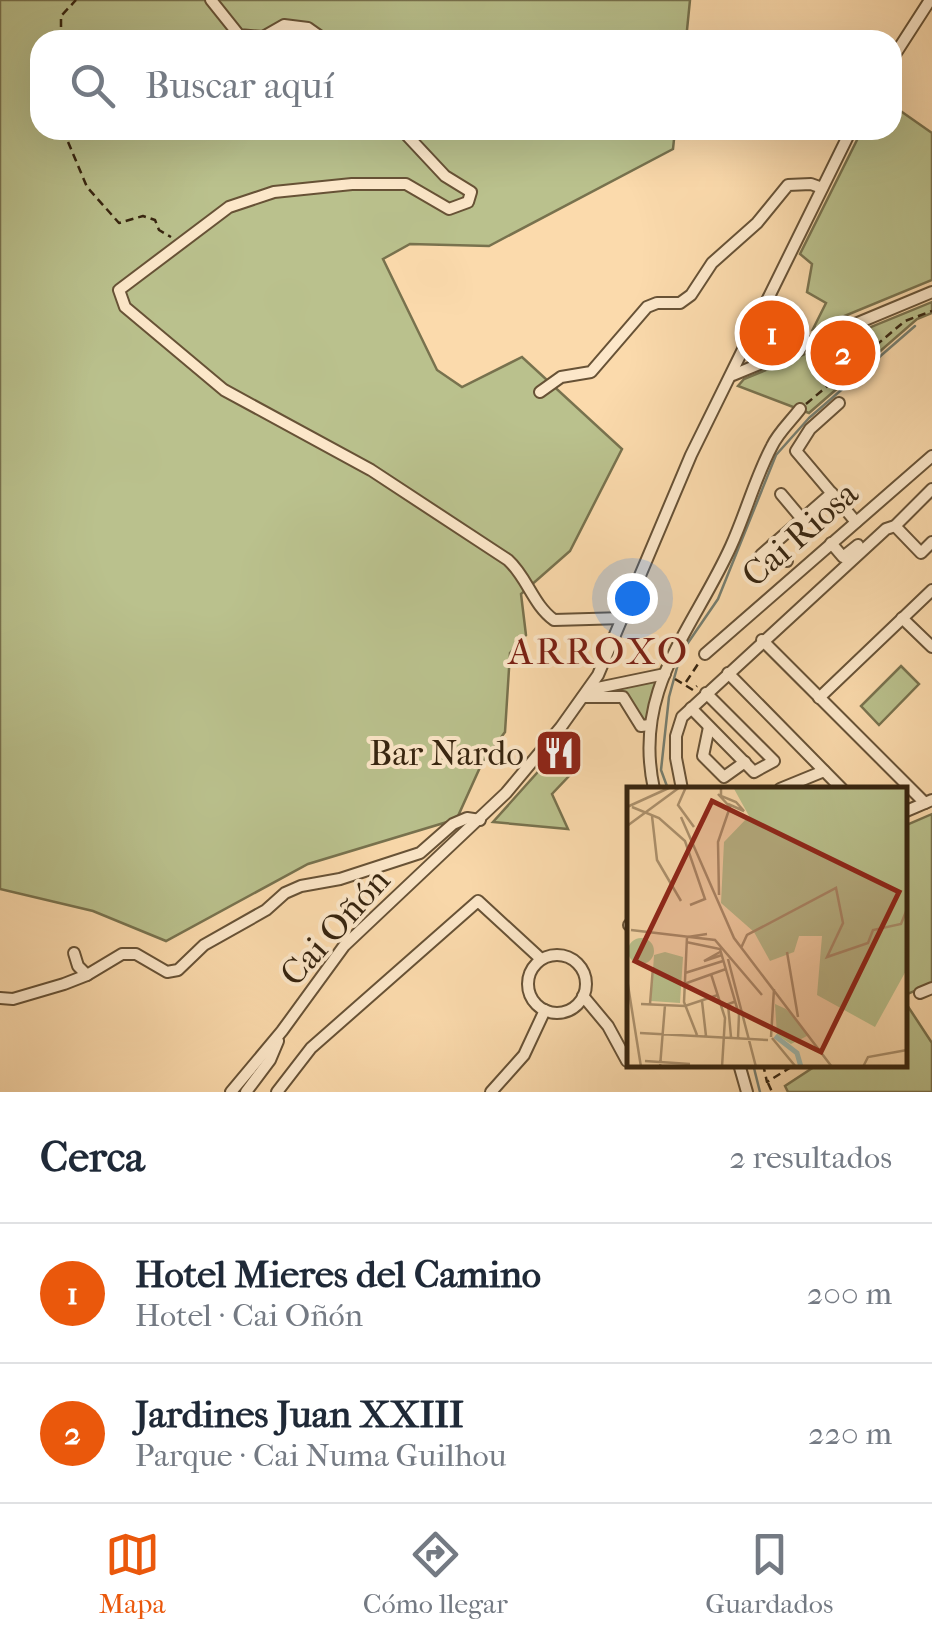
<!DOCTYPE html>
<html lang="es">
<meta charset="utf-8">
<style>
body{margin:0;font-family:"IM FELL French Canon",serif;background:#f6f6f7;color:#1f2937}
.you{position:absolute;left:632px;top:598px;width:35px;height:35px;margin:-25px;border:8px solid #fff;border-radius:50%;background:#1a73e8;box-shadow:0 0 0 15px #1a73e833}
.badge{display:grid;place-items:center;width:65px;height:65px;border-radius:50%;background:#ea580c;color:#fff;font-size:32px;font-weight:700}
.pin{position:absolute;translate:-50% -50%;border:5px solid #fff;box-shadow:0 2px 10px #0006}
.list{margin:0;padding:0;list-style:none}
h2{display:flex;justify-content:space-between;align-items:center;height:130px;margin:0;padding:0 40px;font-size:42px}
h2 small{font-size:32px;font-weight:400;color:#747a83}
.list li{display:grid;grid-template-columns:65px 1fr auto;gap:30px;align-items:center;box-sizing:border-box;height:140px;padding:0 40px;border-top:2px solid #e0e1e3}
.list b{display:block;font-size:38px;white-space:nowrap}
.list p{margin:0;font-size:32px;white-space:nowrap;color:#747a83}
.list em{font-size:32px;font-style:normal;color:#747a83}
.icon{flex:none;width:55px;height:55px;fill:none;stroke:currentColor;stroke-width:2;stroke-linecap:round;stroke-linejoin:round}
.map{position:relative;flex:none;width:932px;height:1092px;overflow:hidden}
.search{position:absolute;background:#fff;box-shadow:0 10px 40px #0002;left:30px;right:30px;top:30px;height:110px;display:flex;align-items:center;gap:25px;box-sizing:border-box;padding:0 35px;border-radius:30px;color:#747a83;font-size:38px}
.sheet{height:410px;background:#fff}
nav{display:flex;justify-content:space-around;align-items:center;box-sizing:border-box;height:140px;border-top:2px solid #e0e1e3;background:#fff;font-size:28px;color:#747a83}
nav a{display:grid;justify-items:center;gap:5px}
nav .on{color:#ea580c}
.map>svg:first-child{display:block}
.green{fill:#bac18d;stroke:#78724e;stroke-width:2.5}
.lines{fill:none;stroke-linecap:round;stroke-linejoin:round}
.stream{stroke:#767e70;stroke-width:2.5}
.minor-casing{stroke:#675236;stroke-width:14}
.path{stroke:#36240f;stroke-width:2.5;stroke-dasharray:8 5;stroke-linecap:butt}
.minor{stroke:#fce7c9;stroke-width:10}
.labels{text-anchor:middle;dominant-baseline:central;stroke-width:8;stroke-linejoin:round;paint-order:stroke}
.street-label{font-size:35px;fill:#36240f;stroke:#fce7c9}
.poi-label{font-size:35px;fill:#36240f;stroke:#fce7c9;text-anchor:end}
.neighbourhood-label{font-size:38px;letter-spacing:2.5px;fill:#7a1f14;stroke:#fce7c9}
.inset-river{fill:none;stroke:#a0bab0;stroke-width:5}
.inset-road{fill:none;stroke:#ac916d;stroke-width:2.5}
.view{fill:#8f2418;fill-opacity:0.15;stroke:#8f2418;stroke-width:5}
.inset-edge{fill:none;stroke:#36240f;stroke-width:5}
</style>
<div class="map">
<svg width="932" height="1092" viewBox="0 0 932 1092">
<rect width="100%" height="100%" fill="#fbdaac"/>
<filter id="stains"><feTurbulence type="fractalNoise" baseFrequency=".002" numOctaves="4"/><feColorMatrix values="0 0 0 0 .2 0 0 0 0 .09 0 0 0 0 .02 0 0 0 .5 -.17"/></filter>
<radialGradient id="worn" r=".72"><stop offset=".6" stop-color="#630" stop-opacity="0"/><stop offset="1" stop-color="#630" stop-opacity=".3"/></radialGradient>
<g class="green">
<path d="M0 0H690L686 40H40V130H675L673 149 489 246 410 244 383 259 437 370 462 387 522 357 622 449 570 551 521 594 526 635 510 653 505 732 482 763 458 816 447 822 308 864 166 941 93 911 0 889Z"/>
<path d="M892 105 932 133V280L813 329 826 303 807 292 812 264 800 254 862 130H892Z"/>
<path d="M932 302V313L917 319 809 413 738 386 744 379Z"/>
<path d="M901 666 919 684 879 725 861 706Z"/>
<path d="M658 680 648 721 645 724 618 689Z"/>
<path d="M553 755 562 763 569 776 552 794 568 829 493 822Z"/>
<path d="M932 814V984L905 995 904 826Z"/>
<path d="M907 1005 932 1043V1092H788L785 1086 817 1065 904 1064Z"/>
</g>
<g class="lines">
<g class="stream">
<path d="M668 789 661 770 669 697 681 653 718 599 776 455 809 418 915 326"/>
<path d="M753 1064 760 1092"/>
</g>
<g class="minor-casing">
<g id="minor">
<path d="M211 0 239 35 263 37 284 25 308 28 325 40"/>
<path d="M892 59 930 0"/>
<path d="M402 130 445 176 471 192 468 202 449 209 406 184H352L274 192 229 207 119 290 125 307 224 390 371 470 508 560C527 577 533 605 554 620L624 618"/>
<path d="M733 375 932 292"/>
<path d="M540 392 561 377 591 372 647 307 657 303H680L691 295 712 263 757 223 788 185 811 184 822 188"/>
<path d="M839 403 810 429 796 451 856 522"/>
<path d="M781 494 802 519"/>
<path d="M895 526 921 553 932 542"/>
<path d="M831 543 843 557 858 545"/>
<path d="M773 544 787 561"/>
<path d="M761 555 832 493"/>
<path d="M902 618 932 647"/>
<path d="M762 640 925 803"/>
<path d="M705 654 932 456"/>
<path d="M728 673 842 789"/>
<path d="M588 690 665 674"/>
<path d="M583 697H623L641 726 650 725"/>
<path d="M819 698 932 590"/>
<path d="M691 708 754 772 774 761 706 693"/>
<path d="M709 727 703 756 724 777 745 762"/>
<path d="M654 789C632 689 693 630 731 546 746 513 755 478 772 446 778 433 791 421 800 409"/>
<path d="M682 789 676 758V736L682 717 886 529 895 526 932 489"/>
<path d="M780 789 824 771"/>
<path d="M904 812 932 800"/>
<path d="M629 925 630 924"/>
<path d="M74 953 78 966 87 975"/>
<circle cx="557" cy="984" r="29"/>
<path d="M920 993 932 988"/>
<path d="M583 996 608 1026 627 1061"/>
<path d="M0 998 13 999 64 984 87 975 122 954H136L167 972 178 970 204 945 266 910 285 893 301 886 340 879 420 853 453 824 467 818 480 820"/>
<path d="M739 1064 747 1092"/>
<path d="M231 1092 282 1031 344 946 506 793 561 727 598 675 691 455 851 130"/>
<path d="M246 1092 270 1060 278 1041"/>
<path d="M277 1092 311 1048 478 901 541 959"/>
<path d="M491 1092 524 1055 545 1010"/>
</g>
</g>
<g class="path">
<path d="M61 40V16L76 0"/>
<path d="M63 130 87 187 119 223 143 216 155 220 159 230 171 237"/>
<path d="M806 404 905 321 932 311"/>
<path d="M675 679 693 690 697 686"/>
<path d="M686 682 698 664"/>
<path d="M763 1064 767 1082 796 1064"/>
<path d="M768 1083 772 1092"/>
</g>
<use href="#minor" class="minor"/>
</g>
<defs>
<g id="restaurant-square" transform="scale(2.5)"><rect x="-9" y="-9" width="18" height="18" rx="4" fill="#8f2418" stroke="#fce7c9"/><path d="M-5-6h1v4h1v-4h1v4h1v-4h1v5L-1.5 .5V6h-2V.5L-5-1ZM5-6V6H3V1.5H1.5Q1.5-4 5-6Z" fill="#fff"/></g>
</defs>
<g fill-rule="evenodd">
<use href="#restaurant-square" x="559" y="753"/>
</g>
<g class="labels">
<g class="street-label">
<text transform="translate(800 534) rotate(-41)">Cai Riosa</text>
<text transform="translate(335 927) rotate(-48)">Cai Oñón</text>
</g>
<g class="poi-label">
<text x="524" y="753">Bar Nardo</text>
</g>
<g class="neighbourhood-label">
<text x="599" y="651">ARROXO</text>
</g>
</g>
<g transform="translate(627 787)">
<rect width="280" height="280" fill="#fbdaac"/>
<path d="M106 0H280V182L248 240 190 208 195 149H172L167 165 143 174 127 145 94 116 97 55 122 29ZM1 164a13 13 0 1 1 26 0a13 13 0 1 1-26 0ZM38 165 56 170 53 216 24 214 27 168ZM148 217 159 222 182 248 164 257 150 248Z" fill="#bac18d"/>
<path class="inset-river" d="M148 249 170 266 174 280"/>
<path class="inset-road" d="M59 0 51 18 67 40M94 0V9L109 15 117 24 101 17M91 7 103 20 91 55 92 108M0 20 44 0M5 20 32 31 58 54 78 112 63 118M25 29 30 73 54 114M54 30 107 151 205 280M0 39 53 0M4 143 88 153 135 208M59 155 93 162 112 228 111 251M114 161 120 148 209 101 216 136 200 170 241 156 246 143 274 137 280 122M93 165 77 174 95 168M160 165 171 230M101 172 129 280M58 186 96 174M84 187 98 231 95 280M0 192 14 280M57 197 99 182M75 214 79 249M14 217 58 219 91 208M23 217 26 180M13 246 141 253M70 248 57 215 60 150 80 147M104 250 101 217 107 215M144 250 147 202M145 251 169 280M18 274 63 277M33 280 38 218M236 280 241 270 280 263"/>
<path class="view" d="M85 14 272 105 194 265 8 174Z"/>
<rect width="280" height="280" class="inset-edge"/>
</g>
<rect width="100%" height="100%" filter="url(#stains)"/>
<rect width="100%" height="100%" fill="url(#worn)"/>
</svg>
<div class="you"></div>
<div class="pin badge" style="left:772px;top:333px">1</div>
<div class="pin badge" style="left:843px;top:353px">2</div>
<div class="search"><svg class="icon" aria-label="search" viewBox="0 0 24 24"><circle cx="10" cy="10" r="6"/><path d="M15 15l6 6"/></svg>Buscar aquí</div>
</div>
<section class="sheet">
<h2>Cerca<small>2 resultados</small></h2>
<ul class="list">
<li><span class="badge">1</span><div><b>Hotel Mieres del Camino</b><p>Hotel · Cai Oñón</p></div><em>200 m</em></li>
<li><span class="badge">2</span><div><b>Jardines Juan XXIII</b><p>Parque · Cai Numa Guilhou</p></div><em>220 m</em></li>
</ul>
</section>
<nav>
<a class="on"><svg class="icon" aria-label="map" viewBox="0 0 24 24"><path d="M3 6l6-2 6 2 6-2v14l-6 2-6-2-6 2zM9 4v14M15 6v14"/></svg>Mapa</a>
<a><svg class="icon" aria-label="directions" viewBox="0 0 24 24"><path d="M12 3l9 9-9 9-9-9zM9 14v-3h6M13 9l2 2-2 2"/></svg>Cómo llegar</a>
<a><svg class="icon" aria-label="saved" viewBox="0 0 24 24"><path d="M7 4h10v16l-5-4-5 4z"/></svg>Guardados</a>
</nav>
